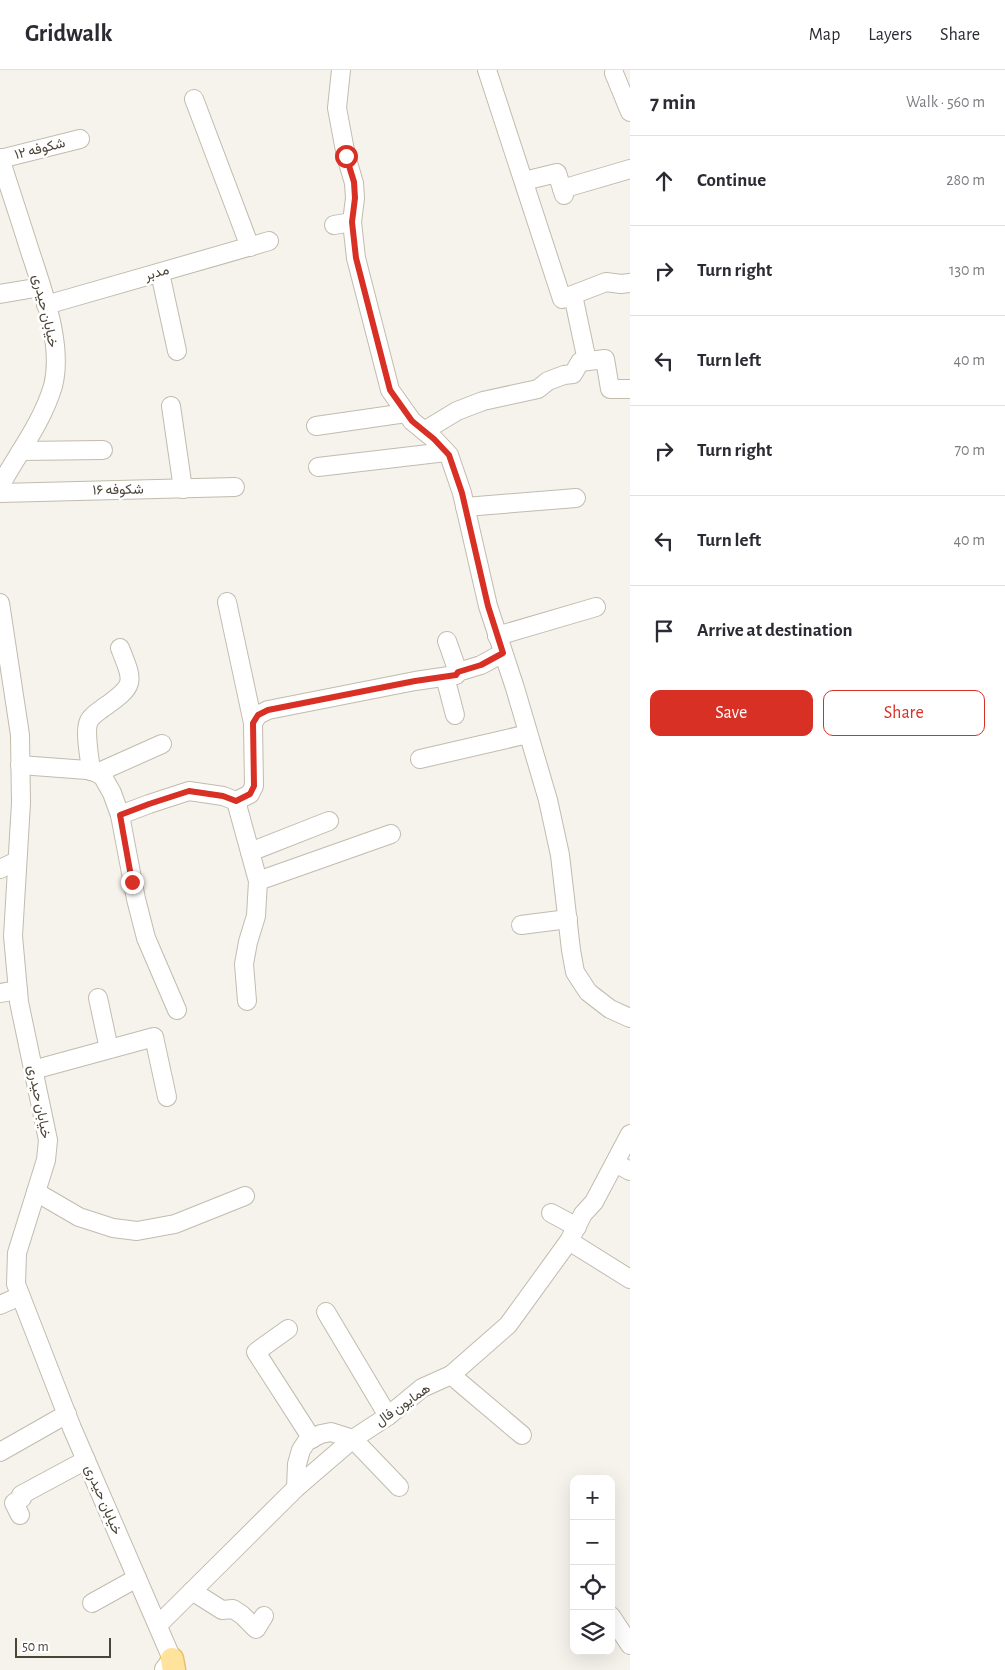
<!DOCTYPE html>
<meta charset="utf-8">
<style>
body{margin:0;font-family:"Alegreya Sans",Vazirmatn,sans-serif;background:#f2f2f3;color:#2b2b33}
.controls{position:absolute;right:15px;bottom:15px;display:grid;overflow:hidden;border-radius:10px;box-shadow:0 5px 20px #0002}
.controls button{width:45px;height:45px;display:grid;place-items:center;padding:0;border:0;border-bottom:1px solid #e1e1e2;background:#fff;color:#2b2b33;font:25px sans-serif}
.scale{position:absolute;left:15px;bottom:12px;width:96px;box-sizing:border-box;padding-left:5px;border:2px solid #4b4439;border-top:0;font-size:14px;line-height:18px;white-space:nowrap;color:#4b4439;-webkit-text-stroke:4px #fff;paint-order:stroke}
.stop{position:absolute;width:15px;height:15px;margin:-11px;border:4px solid #d93025;border-radius:50%;background:#fff}
.stop.end{background:#d93025;border-color:#fff;box-shadow:0 1px 5px #0008}
.list{margin:0;padding:0;list-style:none}
h2{display:flex;justify-content:space-between;align-items:center;height:65px;margin:0;padding:0 20px;font-size:21px}
h2 small{font-size:16px;font-weight:400;color:#7c7c81}
.list li{display:grid;grid-template-columns:32px 1fr auto;gap:15px;align-items:center;box-sizing:border-box;height:90px;padding:0 20px;border-top:1px solid #e1e1e2}
.list b{display:block;font-size:19px;white-space:nowrap}
.list em{font-size:16px;font-style:normal;color:#7c7c81}
.actions{display:flex;gap:10px;padding:15px 20px}
.actions a{flex:1;padding:11px 0;border:1px solid #d93025;border-radius:10px;text-align:center;font-size:18px;color:#d93025}
.actions .main{background:#d93025;color:#fff}
.icon{flex:none;width:28px;height:28px;fill:none;stroke:currentColor;stroke-width:2;stroke-linecap:round;stroke-linejoin:round}
.map{position:relative;flex:none;width:630px;height:1600px;overflow:hidden}
header{display:flex;align-items:center;gap:30px;box-sizing:border-box;height:70px;padding:0 25px;background:#fff;border-bottom:1px solid #e1e1e2}
header strong{font-size:24px}
nav{display:flex;gap:28px;margin-inline-start:auto;font-size:18px}
main{display:flex}
aside{flex:1;background:#fff}
.map>svg:first-child{display:block}
.lines{fill:none;stroke-linecap:round;stroke-linejoin:round}
.minor-casing{stroke:#c2bbae;stroke-width:20}
.major-casing{stroke:#e6c16a;stroke-width:25}
.minor{stroke:#fff;stroke-width:18}
.major{stroke:#ffe39c;stroke-width:22}
.route{stroke:#d93025;stroke-width:6}
.labels{text-anchor:middle;dominant-baseline:central;stroke-width:5;stroke-linejoin:round;paint-order:stroke}
.street-label{font-size:14px;fill:#4b4439;stroke:#fff}
</style>
<header>
<strong>Gridwalk</strong>
<nav><a>Map</a><a>Layers</a><a>Share</a></nav>
</header>
<main>
<div class="map">
<svg width="630" height="1600" viewBox="0 0 630 1600">
<rect width="100%" height="100%" fill="#f6f3ec"/>
<g class="lines">
<g class="minor-casing">
<g id="minor">
<path d="M341 0 337 38 346 86 354 113 355 128 352 152 356 188 390 320 412 351 434 369 449 385 462 423 488 536 515 618 548 730 560 785 571 880 575 902 588 922 610 939 630 948"/>
<path d="M487 0 562 229 606 212 621 214 630 213"/>
<path d="M614 3 630 42"/>
<path d="M194 29 250 177"/>
<path d="M0 88C9 117 19 146 28 175 41 216 64 273 53 316 42 353 18 383 0 416"/>
<path d="M0 89 80 69"/>
<path d="M524 111 557 103 564 125"/>
<path d="M562 119 630 99"/>
<path d="M334 155 352 152"/>
<path d="M160 203 177 281"/>
<path d="M0 224 41 217"/>
<path d="M573 225 587 291"/>
<path d="M46 235 269 171"/>
<path d="M171 336 183 419"/>
<path d="M316 356 406 343"/>
<path d="M424 361 457 341 483 331 538 319 548 311 564 305 573 304 580 292 605 289 610 319H630"/>
<path d="M21 381 103 380"/>
<path d="M318 397 446 382"/>
<path d="M0 423 235 417"/>
<path d="M465 437 576 428"/>
<path d="M227 532 253 653"/>
<path d="M0 533 20 665 21 733 13 866 19 932 48 1070 46 1090 17 1183 16 1214 72 1358 172 1589 164 1599"/>
<path d="M497 566 596 537"/>
<path d="M447 571 458 602"/>
<path d="M445 607 455 645"/>
<path d="M420 689 528 664"/>
<path d="M20 695 87 700 97 703 103 707 112 723 120 745 136 829 146 868 177 940"/>
<path d="M91 701C90 689 84 661 89 651 92 645 98 642 103 638 136 615 134 613 120 578"/>
<path d="M97 703 162 674"/>
<path d="M120 745 149 734 189 721 223 726 236 731"/>
<path d="M250 782 329 751"/>
<path d="M0 799 17 791"/>
<path d="M258 811 391 764"/>
<path d="M521 855 568 849"/>
<path d="M0 923 18 920"/>
<path d="M98 928 109 979"/>
<path d="M247 931 244 894 248 872 256 846 258 811 236 731 250 724 254 716 253 653 258 645 268 640 415 611 456 605 458 602 481 595 503 583"/>
<path d="M33 1000 154 967 167 1027"/>
<path d="M615 1093 630 1101"/>
<path d="M36 1122 79 1147 113 1158 137 1161 175 1154 245 1126"/>
<path d="M551 1143 577 1157"/>
<path d="M569 1171 630 1209"/>
<path d="M0 1235 20 1226"/>
<path d="M326 1242 388 1346"/>
<path d="M288 1259 256 1282 312 1369"/>
<path d="M451 1305 522 1365"/>
<path d="M0 1382 67 1344"/>
<path d="M296 1418 297 1394 301 1380 307 1371 321 1364 331 1362 353 1369 399 1417"/>
<path d="M20 1445 14 1433 22 1428 21 1425 86 1390"/>
<path d="M192 1521 222 1540 233 1539 242 1545 256 1559 264 1546"/>
<path d="M92 1533 137 1508"/>
<path d="M611 1546 630 1575"/>
<path d="M158 1555 296 1418 353 1369 388 1346 422 1318 451 1305 508 1255 569 1171 583 1144 594 1132 630 1064"/>
</g>
</g>
<g class="major-casing">
<path id="major" d="M172 1589 174 1600"/>
</g>
<use href="#minor" class="minor"/>
<use href="#major" class="major"/>
</g>
<g class="lines">
<path class="route" d="M132 812 120 745 149 734 189 721 223 726 236 731 250 724 254 716 253 653 258 645 268 640 415 611 456 605 458 602 481 595 503 583 488 536 462 423 449 385 434 369 412 351 390 320 356 188 352 152 355 128 354 112 346 86"/>
</g>
<g class="labels">
<g class="street-label">
<text transform="translate(40 79) rotate(-14)">شکوفه ۱۲</text>
<text transform="translate(157 203) rotate(-16)">مدبر</text>
<text transform="translate(45 241) rotate(77)">خیابان حیدری</text>
<text transform="translate(118 420) rotate(-1)">شکوفه ۱۶</text>
<text transform="translate(39 1032) rotate(79)">خیابان حیدری</text>
<text transform="translate(403 1335) rotate(-35)">همایون فال</text>
<text transform="translate(103 1430) rotate(67)">خیابان حیدری</text>
</g>
</g>
</svg>
<div class="controls">
<button>+</button>
<button>−</button>
<button><svg class="icon" aria-label="locate" viewBox="0 0 24 24"><circle cx="12" cy="12" r="6"/><path d="M12 2v4M12 18v4M2 12h4M18 12h4"/></svg></button>
<button><svg class="icon" aria-label="layers" viewBox="0 0 24 24"><path d="M12 4l9 5-9 5-9-5zM3 14l9 5 9-5"/></svg></button>
</div>
<div class="scale">50 m</div>
<div class="stop" style="left:346px;top:86px"></div>
<div class="stop end" style="left:132px;top:812px"></div>
</div>
<aside>
<h2>7 min<small>Walk · 560 m</small></h2>
<ul class="list">
<li><svg class="icon" aria-label="ahead" viewBox="0 0 24 24"><path d="M12 20V5M6 11l6-6 6 6"/></svg><div><b>Continue</b></div><em>280 m</em></li>
<li><svg class="icon" aria-label="right" viewBox="0 0 24 24"><path d="M7 20v-9h11M14 6l5 5-5 5"/></svg><div><b>Turn right</b></div><em>130 m</em></li>
<li><svg class="icon" aria-label="left" viewBox="0 0 24 24"><path d="M17 20v-9H6M10 6l-5 5 5 5"/></svg><div><b>Turn left</b></div><em>40 m</em></li>
<li><svg class="icon" aria-label="right" viewBox="0 0 24 24"><path d="M7 20v-9h11M14 6l5 5-5 5"/></svg><div><b>Turn right</b></div><em>70 m</em></li>
<li><svg class="icon" aria-label="left" viewBox="0 0 24 24"><path d="M17 20v-9H6M10 6l-5 5 5 5"/></svg><div><b>Turn left</b></div><em>40 m</em></li>
<li><svg class="icon" aria-label="arrive" viewBox="0 0 24 24"><path d="M6 21V4h12l-3 4 3 4H6"/></svg><div><b>Arrive at destination</b></div></li>
</ul>
<div class="actions"><a class="main">Save</a><a>Share</a></div>
</aside>
</main>
